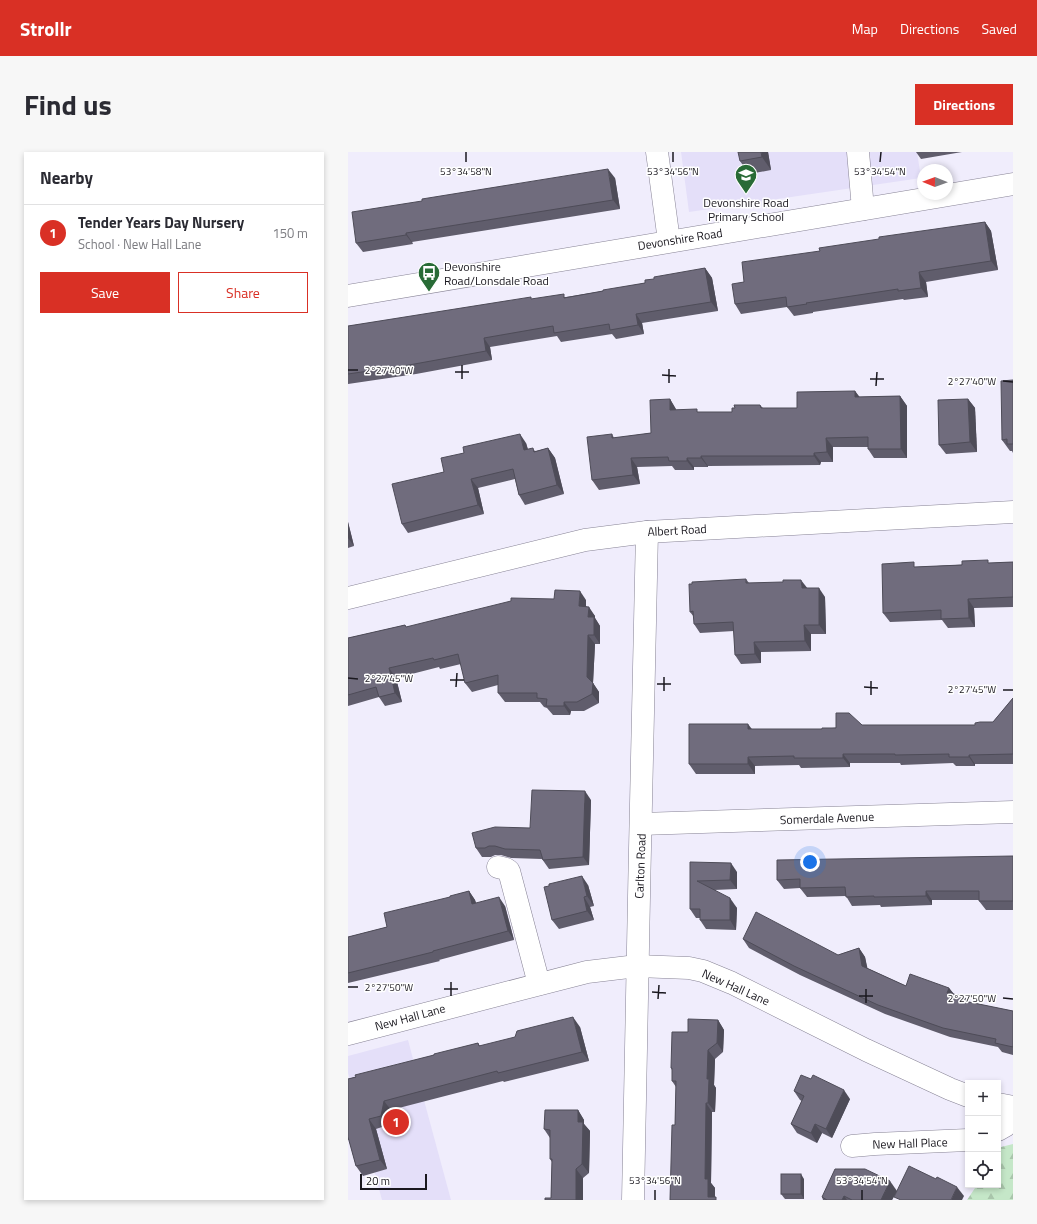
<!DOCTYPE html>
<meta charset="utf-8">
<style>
body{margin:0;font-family:"Titillium Web",sans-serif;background:#f7f7f7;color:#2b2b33}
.controls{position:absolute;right:12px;bottom:12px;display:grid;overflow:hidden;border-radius:0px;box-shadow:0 2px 6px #0003}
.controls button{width:36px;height:36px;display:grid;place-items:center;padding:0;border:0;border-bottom:1px solid #e1e1e2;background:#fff;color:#2b2b33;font:20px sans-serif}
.compass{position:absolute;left:569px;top:12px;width:36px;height:36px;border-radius:50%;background:#fff;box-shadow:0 2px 6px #0003;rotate:271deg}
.scale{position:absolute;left:12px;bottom:10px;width:67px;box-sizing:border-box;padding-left:4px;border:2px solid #1a181f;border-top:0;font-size:11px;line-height:14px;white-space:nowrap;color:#1a181f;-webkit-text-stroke:3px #fff;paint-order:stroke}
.you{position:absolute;left:462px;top:710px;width:14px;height:14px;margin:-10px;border:3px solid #fff;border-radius:50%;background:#1a73e8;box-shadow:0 0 0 6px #1a73e833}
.badge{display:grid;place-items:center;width:26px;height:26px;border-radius:50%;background:#d93025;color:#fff;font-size:13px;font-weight:700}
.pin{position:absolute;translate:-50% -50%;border:2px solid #fff;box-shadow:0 1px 4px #0006}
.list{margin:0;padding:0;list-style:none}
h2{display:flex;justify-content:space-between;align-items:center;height:52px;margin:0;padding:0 16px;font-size:17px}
h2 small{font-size:13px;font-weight:400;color:#7c7c81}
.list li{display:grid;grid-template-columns:26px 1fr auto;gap:12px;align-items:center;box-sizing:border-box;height:56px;padding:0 16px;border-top:1px solid #e1e1e2}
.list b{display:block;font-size:15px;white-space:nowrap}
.list p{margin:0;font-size:13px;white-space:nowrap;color:#7c7c81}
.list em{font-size:13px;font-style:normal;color:#7c7c81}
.actions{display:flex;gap:8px;padding:12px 16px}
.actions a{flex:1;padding:9px 0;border:1px solid #d93025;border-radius:0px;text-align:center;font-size:14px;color:#d93025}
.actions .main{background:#d93025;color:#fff}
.icon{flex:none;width:22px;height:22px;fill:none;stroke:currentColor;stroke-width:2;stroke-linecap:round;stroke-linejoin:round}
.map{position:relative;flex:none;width:665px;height:1048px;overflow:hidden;border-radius:0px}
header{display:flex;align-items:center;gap:24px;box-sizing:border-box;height:56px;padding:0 20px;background:#d93025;color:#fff}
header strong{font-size:19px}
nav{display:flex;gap:22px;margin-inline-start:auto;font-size:14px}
.intro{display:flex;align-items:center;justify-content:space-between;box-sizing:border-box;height:96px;padding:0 24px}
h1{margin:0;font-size:28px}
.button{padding:10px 18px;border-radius:0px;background:#d93025;color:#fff;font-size:14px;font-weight:700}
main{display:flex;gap:24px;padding:0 24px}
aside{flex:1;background:#fff;border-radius:0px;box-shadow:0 2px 6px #0003}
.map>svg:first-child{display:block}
.built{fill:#e4dff9}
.forest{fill:url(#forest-firs)}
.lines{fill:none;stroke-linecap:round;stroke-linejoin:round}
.minor-casing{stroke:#878395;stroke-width:23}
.minor{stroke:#fff;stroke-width:22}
.wall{fill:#605d6c}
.shaded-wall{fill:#4e4c58}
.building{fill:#706c7d;stroke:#4e4c58}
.ticks{fill:none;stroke:#1a181f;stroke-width:1.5}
.labels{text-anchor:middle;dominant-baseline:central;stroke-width:3;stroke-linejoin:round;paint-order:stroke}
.poi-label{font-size:12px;fill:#1a181f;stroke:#fff}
.street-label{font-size:12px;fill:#1a181f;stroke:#fff}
.ticks-label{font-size:10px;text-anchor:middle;fill:#1a181f;stroke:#fff;stroke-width:3;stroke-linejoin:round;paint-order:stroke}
</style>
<header>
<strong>Strollr</strong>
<nav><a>Map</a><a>Directions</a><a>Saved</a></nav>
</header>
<div class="intro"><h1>Find us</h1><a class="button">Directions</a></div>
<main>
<aside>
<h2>Nearby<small></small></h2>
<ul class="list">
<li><span class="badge">1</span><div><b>Tender Years Day Nursery</b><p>School · New Hall Lane</p></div><em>150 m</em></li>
</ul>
<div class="actions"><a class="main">Save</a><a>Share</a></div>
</aside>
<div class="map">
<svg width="665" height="1048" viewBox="0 0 665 1048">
<defs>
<pattern id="forest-firs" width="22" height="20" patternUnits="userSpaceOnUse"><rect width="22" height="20" fill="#c5e7c8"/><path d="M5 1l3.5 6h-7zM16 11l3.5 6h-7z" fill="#a9c5ab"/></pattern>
</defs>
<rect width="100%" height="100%" fill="#f0edfc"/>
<g class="built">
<path d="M333 0H569L573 26 341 60Z"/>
<path d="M60 888 77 952 103 1048H34L0 921V904Z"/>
</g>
<path class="forest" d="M665 992V1048H619L629 1033H650V1000L653 995Z"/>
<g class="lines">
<g class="minor-casing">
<g id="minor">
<path d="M309 0 321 89"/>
<path d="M510 0 515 57"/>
<path d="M0 144 665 32"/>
<path d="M0 446 237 388 299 380 665 360"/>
<path d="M293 672 665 660"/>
<path d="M150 715 158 717 161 719 191 832"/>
<path d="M0 882 239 820 289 814 341 816 355 819 384 831 518 898 602 937 620 944"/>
<path d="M650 952 665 955"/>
<path d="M650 978 657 974 665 967"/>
<path d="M504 994 527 992 620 988"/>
<path d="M285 1048C288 825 295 603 299 380"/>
</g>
</g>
<use href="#minor" class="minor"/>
</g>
<g class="wall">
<path d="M420 0 423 18 401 22 392 9Z"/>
<path d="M568 0H614L573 7Z"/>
<path d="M267 26 272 57 64 90 65 92 15 100 8 91Z"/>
<path d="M637 70 643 79 650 118 578 130 580 145 556 148 555 147 465 160V161L446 164 439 155 393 162 387 152 396 130 472 99Z"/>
<path d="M357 116 364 126 370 159 294 171 296 182 268 187 264 182 213 190 209 184 142 195 144 208 68 222 0 232V174L184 147 218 145 255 139 297 131Z"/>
<path d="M665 228V301L664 299H662L654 288Z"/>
<path d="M507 239 511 245 552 244 559 254V306H526L520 297V295H485V310H473L472 313 360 314V315H346V318H327L324 314 289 315 292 332 251 338 244 328 264 282 266 286 303 281 322 247 328 258 351 260H384L412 253 415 256H449Z"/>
<path d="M620 247 627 256 629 300 598 302 591 293Z"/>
<path d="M178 291 180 297 188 299 200 296 207 306 216 342 177 353 171 343 167 327 130 336 136 362 60 381 54 372 96 320Z"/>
<path d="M0 370 6 394 0 396Z"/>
<path d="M665 410V455L626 456 627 475 600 476 594 468 542 470 535 461 569 415Z"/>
<path d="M398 427 401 431 459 436 477 445 478 482H463V499L413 500V511L393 512 387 503 386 479 352 481 346 472V465L342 460Z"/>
<path d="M238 448V454L247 464V466L252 474V492H247L245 531 251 540V551L236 559H223L222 563H205L199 556 196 555 192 550H157L150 541V533L124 540 117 531 113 512 92 517 91 515 48 526 54 550 37 554 31 545 0 554V486L57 473 58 475Z"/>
<path d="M665 546V612H627V614H608L605 611 553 613 552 611H502V615L453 616 451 613 407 614V622H348L341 612 404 577H474L514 573H627L645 570Z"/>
<path d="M243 648 241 713 201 717 194 707 163 706 153 703H147L143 705H134L128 696 182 676Z"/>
<path d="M665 704V758H638L631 749V748H584V753L533 755 532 753 504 754 498 744 459 745 452 736 436 737 429 728Z"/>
<path d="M342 710 389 720V737L366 738 389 756 388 778 358 777 352 768V766H348L342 757Z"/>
<path d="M240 733 246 754 242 755 246 768 211 777 204 768Z"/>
<path d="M121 739 127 748 128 751 157 754 166 788 91 808 92 809 0 831V785L39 775 102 745Z"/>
<path d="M395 787 490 803 511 796 517 805 519 816 558 834 601 836 606 842 616 844 620 850 665 859V903L654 900 650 895 602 885 537 862 452 823 401 796Z"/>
<path d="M370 868 376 878 375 900 367 907 366 933 368 936 367 960H364L363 1031 367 1036 322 1048 327 973 328 935 324 929V918L323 916 340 880Z"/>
<path d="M232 875 241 909 156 930 155 929 43 958 40 973 28 977 39 1017 15 1024 8 1014 1 988H0V927L130 891 132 894Z"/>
<path d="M446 939 502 947 484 986 474 981 469 991 449 981 443 972 454 949 452 948Z"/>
<path d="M230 958 236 968V972L242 979 241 1021 235 1026 203 1046 204 1010 202 1007V986L196 977Z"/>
<path d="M456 1027V1047H437L433 1042Z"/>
<path d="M549 1039 544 1048H475L474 1045Z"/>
</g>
<g class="shaded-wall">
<path d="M413 0H420L423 18 414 5Z"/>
<path d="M260 17 267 26 272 57 265 48Z"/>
<path d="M637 70 643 79 650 118 643 109Z"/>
<path d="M58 81 64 90 65 92 58 83Z"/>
<path d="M357 116 364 126 370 159 363 150Z"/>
<path d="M571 120 578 130 580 145 573 136Z"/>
<path d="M288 162 294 171 296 182 290 173Z"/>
<path d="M136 186 142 195 144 208 138 199Z"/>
<path d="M507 239 514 248 507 245Z"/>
<path d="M552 244 559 254V306L553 297Z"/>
<path d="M322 247 328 257V267L322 258Z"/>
<path d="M620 247 627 256 629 300 622 290Z"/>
<path d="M172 282 178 291 182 307 176 298Z"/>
<path d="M478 286 485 295V310L479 300Z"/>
<path d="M200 296 207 306 216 342 209 333Z"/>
<path d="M466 301 473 310 472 313 466 304Z"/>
<path d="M353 304 360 314V315L353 306Z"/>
<path d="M283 306 289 315 292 332 285 323Z"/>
<path d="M339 306 346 315V318L339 309Z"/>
<path d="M123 327 130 336 136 362 130 353Z"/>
<path d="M0 370 6 394 0 386Z"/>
<path d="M453 428 460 437 454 436Z"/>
<path d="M471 436 477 445 478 482 471 473Z"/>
<path d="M232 439 238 448V464L231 454Z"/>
<path d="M620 447 626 456 627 475 621 466Z"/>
<path d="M241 455 247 464V466L252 474V492L246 483 240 465Z"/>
<path d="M456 473 463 482V499L457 489Z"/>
<path d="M240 483 247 492 245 531 251 540V551L244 542 239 525Z"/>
<path d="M406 490 413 500V511L407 502Z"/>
<path d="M41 516 48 526 54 550 47 541Z"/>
<path d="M216 550 223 559 222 563 216 554Z"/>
<path d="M400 572 407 581 400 577Z"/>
<path d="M495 602 502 611V615L495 606Z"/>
<path d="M621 603 627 612V614L621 605Z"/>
<path d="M400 605 407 614V622L400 612Z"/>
<path d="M237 639 243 648 241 713 235 705Z"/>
<path d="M383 711 389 720V737L382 728Z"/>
<path d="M234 724 240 733 246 754 239 744Z"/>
<path d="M121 739 127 748 131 761 124 752Z"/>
<path d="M578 739 584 748V753L578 744Z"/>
<path d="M151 745 157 754 166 788 160 779Z"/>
<path d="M236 745 242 755 246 768 239 759Z"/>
<path d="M382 746 389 756 388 778 382 768Z"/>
<path d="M511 796 517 805 521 823 514 814Z"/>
<path d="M601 836 608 845 599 841Z"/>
<path d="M616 844 623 854 616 849Z"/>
<path d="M225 865 232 875 241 909 234 900Z"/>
<path d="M370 868 376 878 375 900 369 891Z"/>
<path d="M360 898 367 907 366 933 368 936 367 960 360 951 359 927Z"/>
<path d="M496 938 502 947 484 986 478 977Z"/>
<path d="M36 949 43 958 40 973 33 964Z"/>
<path d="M358 951 364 960 363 1031 367 1036V1048L360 1045 357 1027Z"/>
<path d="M230 958 236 968V972L242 979 241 1021 234 1012 230 970Z"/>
<path d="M21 967 28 977 39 1017 32 1008Z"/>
<path d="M467 972 474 981 469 991 463 981Z"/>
<path d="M228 1017 235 1026V1048H228Z"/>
<path d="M453 1022 456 1027V1047L453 1042Z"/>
<path d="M542 1029 549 1039 544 1048H533Z"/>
<path d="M609 1035 616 1044 614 1048H603Z"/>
<path d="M496 1044 499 1048H494Z"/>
</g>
<g class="building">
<path d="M390 0H413L414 5 392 9Z"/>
<path d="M260 17 265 48 58 81V83L8 91 4 60 74 49V47Z"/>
<path d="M637 70 643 109 571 120 573 136 550 139V137L458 151 459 152 439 155 438 145 387 152 384 132 396 130 394 110 472 99 471 96 531 87V85Z"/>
<path d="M357 116 363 150 288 162 290 173 262 178 261 172 206 181 205 174 136 186 138 199 61 213 0 222V174L183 145V147L216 142V146L255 139V138L297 131V128L306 127V125Z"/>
<path d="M665 228V292H659V287L654 288 653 229Z"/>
<path d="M507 239V245L552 244 553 297H520V285L478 286 479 300 466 301V304H353V306H339V309H321L320 305 283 306 285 323 244 328 239 285 264 282V286L303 281 302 248 322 247V258L349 257V260H384V256H387L386 253H412L413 256H449V240Z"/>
<path d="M620 247 622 290 591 293 590 248Z"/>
<path d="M172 282 176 298 185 296 186 300 200 296 209 333 171 343 165 317 123 327 130 353 54 372 44 332 96 320 93 306 116 301 115 295Z"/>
<path d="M640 408V411L665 410V445L620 447 621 466 593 467V458L535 461 534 412 566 410V415L614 413V409Z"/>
<path d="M398 427V431L435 430V428H453L454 436H471V473H456L457 489 406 490 407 502 387 503 385 470 346 472 345 459 342 460 341 432H344V430Z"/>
<path d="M207 438 232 439 231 454 241 455 240 465H246V483H240L239 525 245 531 244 542 229 550H216V554H198L199 547 189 546V541H150V523L117 531 110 502 86 508 85 506 41 516 47 541 31 545 28 535 0 543V486L57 473 58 475 163 449V446L206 447Z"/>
<path d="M665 546V602L621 603V605H601V602L547 603V602H495V606H446V604L400 605V612H341V572H400V577H474V576H488V561H501L514 573H627V571L632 570H645Z"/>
<path d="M184 638 237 639 235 705 195 708 192 698 157 697 147 694H141L137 696H128L124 681 147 675 182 676Z"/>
<path d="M665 704V749H631V739H578V744L526 745V744L498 745 497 735 452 736V727L429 728V708Z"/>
<path d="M342 710 383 711 382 728 349 729 382 746V768H352V757H342Z"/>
<path d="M234 724 239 744 236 745 239 759 204 768 196 735 201 734V732Z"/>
<path d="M121 739 124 752 151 745 160 779 85 799V800L0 821V785L39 775 36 761 102 745V744Z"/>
<path d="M408 760 490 803 511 796 514 814 558 834 562 822 601 836 599 841 616 844V849L665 859V895L647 891 648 887 595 876 530 853 446 814 395 787Z"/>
<path d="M225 865 234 900 150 921 149 919 36 949 33 964 21 967 32 1008 8 1014 0 985V927L8 925 7 923 86 903V902L130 891 131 894 167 885 169 879Z"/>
<path d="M340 867 370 868 369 891 360 898 359 927H361L360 951H358L357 1027H360V1045H368V1048H322L324 973H327L328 929H324V916H323L324 880H340Z"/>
<path d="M453 923 463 927 465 923 496 938 478 977 467 972 463 981 443 972 456 944 446 939Z"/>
<path d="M197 958H230V970H235L234 1012 228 1017V1048H197V1046H203L204 1007H202V978L196 977Z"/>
<path d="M561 1014 588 1027 589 1025 609 1035 603 1048H553L546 1045Z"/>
<path d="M487 1017H517L542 1029 533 1048H504L496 1044 494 1048H479L474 1045Z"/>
<rect x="433" y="1022" width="20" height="20"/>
</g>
<path class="ticks" d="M118 10V0M325 10V0M532 10 533 0M0 218H10M107 220H121M314 223 328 224M114 227V213M522 227H536M655 229 665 230M321 231V217M528 234 529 220M0 526 10 527M102 528H116M309 532H323M108 535 109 521M516 535 530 536M655 538H665M316 539V525M523 543V529M0 835H10M96 837H110M304 840 318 841M103 844V830M511 844H525M655 846 665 847M310 847 311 833M518 851V837M307 1048V1038M514 1048V1038"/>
<defs>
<g id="school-pin" transform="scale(1.15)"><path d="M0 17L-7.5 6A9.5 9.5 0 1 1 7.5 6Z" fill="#286b36" stroke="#fff"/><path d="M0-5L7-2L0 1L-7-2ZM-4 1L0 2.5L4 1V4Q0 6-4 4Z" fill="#fff"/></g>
<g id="bus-pin" transform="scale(1.15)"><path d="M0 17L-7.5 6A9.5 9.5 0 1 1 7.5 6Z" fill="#286b36" stroke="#fff"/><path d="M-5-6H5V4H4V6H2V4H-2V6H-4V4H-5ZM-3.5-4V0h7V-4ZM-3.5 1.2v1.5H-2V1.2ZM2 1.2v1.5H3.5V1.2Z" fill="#fff"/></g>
</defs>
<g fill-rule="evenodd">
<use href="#school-pin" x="398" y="23"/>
<use href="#bus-pin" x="81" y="121"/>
</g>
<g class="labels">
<g class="poi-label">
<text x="398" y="50">Devonshire Road<tspan x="398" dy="14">Primary School</tspan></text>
<text x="96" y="114" text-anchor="start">Devonshire<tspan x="96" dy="14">Road/Lonsdale Road</tspan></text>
</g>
<g class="street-label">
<text transform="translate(332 87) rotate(-9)">Devonshire Road</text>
<text transform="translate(329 378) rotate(-3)">Albert Road</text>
<text transform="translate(479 666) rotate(-2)">Somerdale Avenue</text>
<text transform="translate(292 714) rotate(-88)">Carlton Road</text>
<text transform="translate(388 835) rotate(24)">New Hall Lane</text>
<text transform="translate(62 865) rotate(-15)">New Hall Lane</text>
<text transform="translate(562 991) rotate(-2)">New Hall Place</text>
</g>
</g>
<g class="ticks-label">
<text x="118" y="23">53°34'58"N</text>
<text x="325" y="23">53°34'56"N</text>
<text x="532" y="23">53°34'54"N</text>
<text x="41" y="222">2°27'40"W</text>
<text x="624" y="233">2°27'40"W</text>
<text x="41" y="530">2°27'45"W</text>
<text x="624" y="541">2°27'45"W</text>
<text x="41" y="839">2°27'50"W</text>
<text x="624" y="850">2°27'50"W</text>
<text x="307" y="1032">53°34'56"N</text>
<text x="514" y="1032">53°34'54"N</text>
</g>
</svg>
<div class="controls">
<button>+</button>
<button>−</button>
<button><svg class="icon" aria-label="locate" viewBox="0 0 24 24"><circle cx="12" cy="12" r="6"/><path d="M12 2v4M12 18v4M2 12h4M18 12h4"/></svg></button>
</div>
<svg class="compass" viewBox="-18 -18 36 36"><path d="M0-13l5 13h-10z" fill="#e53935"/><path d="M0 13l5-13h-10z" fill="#7c7c81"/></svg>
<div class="scale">20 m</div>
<div class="you"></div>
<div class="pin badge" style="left:48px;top:970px">1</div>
</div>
</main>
